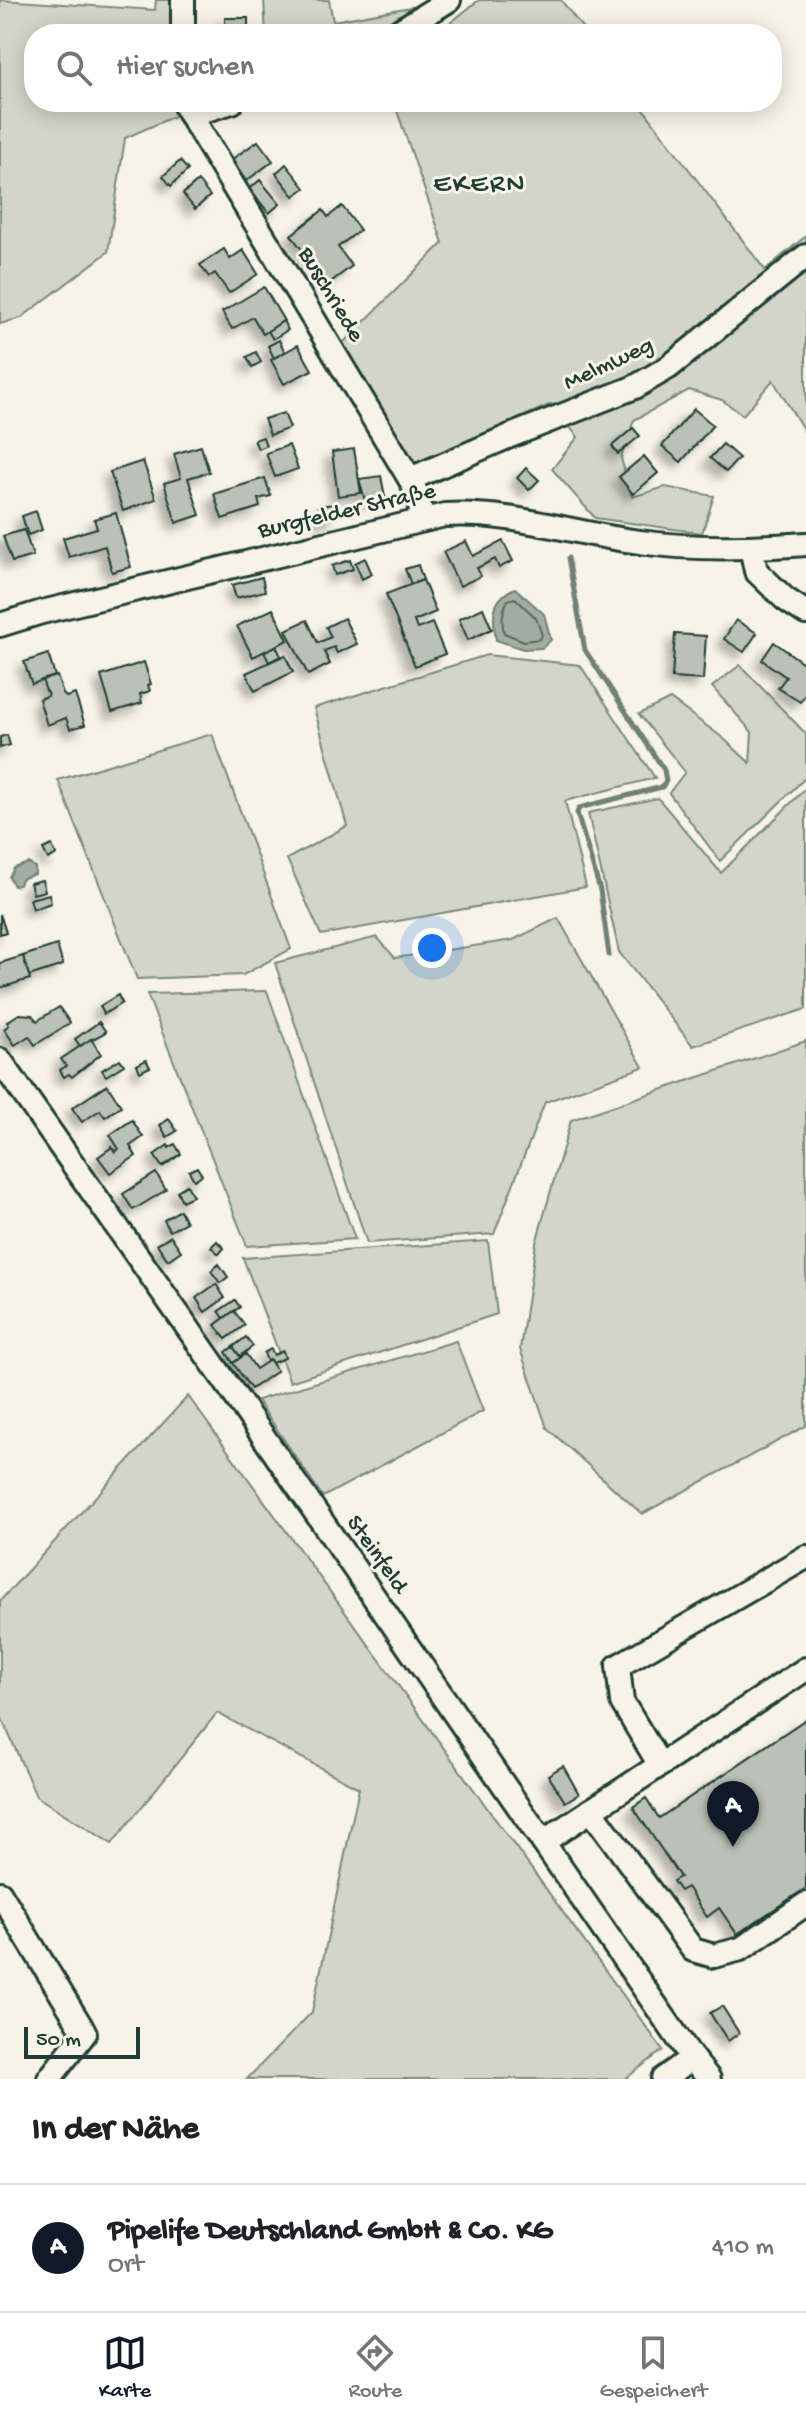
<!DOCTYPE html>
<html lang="de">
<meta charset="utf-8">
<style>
body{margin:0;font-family:"Gochi Hand",sans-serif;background:#f6f6f6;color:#202124}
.scale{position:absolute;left:24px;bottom:20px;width:116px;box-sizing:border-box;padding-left:8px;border:4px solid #1f3d34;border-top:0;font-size:22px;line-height:28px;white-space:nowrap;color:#1f3d34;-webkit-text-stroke:6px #f7f3e8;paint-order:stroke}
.you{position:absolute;left:432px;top:948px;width:28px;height:28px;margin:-20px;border:6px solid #fff;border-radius:50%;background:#1a73e8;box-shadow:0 0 0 12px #1a73e833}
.badge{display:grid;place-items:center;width:52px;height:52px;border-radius:50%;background:#111827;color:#fff;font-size:26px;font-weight:700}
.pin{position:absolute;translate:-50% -66px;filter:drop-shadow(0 2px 4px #0008)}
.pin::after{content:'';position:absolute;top:42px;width:28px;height:24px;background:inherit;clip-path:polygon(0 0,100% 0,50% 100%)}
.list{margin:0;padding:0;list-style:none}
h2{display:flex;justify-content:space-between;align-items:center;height:104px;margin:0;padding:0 32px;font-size:34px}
h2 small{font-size:26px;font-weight:400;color:#757577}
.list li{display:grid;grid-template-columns:52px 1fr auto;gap:24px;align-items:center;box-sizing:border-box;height:128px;padding:0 32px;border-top:2px solid #e0e0e0}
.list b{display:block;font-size:30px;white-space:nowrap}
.list p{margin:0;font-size:26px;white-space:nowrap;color:#757577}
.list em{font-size:26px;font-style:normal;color:#757577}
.icon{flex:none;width:44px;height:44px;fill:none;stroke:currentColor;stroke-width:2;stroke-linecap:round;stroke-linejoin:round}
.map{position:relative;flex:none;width:806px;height:2079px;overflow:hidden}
.search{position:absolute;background:#fff;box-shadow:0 4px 20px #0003;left:24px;right:24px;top:24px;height:88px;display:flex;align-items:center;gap:20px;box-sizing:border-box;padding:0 28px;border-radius:32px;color:#757577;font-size:30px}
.sheet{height:232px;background:#fff}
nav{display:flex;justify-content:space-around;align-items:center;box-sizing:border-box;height:112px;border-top:2px solid #e0e0e0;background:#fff;font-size:22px;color:#757577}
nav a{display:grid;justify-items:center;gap:4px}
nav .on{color:#111827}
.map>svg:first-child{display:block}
.green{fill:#d3d5ca;stroke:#79897f;stroke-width:2}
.water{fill:#a4ada3;stroke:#6f8077;stroke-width:2}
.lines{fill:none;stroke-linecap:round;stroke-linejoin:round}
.shore{stroke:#546a60;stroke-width:2}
.stream{stroke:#6f8077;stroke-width:5}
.building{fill:#bbc1b6;stroke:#1f3d34;stroke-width:2;filter:url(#shadow)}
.minor-casing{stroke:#1f3d34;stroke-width:28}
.minor{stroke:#f7f3e8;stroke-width:22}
.labels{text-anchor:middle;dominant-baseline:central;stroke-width:6;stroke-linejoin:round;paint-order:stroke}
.street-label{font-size:24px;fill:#1f3d34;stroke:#f7f3e8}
.quarter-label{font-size:28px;letter-spacing:2px;fill:#1f3d34;stroke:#f7f3e8}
</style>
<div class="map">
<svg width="806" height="2079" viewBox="0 0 806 2079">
<defs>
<filter id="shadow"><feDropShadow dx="-7" dy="7" stdDeviation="4" flood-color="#0004"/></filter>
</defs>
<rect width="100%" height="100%" fill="#f7f3e8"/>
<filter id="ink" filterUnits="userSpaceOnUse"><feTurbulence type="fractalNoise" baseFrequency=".0125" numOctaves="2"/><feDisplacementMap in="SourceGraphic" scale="16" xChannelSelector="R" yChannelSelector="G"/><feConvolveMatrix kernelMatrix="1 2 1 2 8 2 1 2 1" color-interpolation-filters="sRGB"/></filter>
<g filter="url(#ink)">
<g class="green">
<path d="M0 0 155 10 156 0H183V34H34V102H185L195 122 183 128 177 115 125 138 108 252 21 318 0 324Z"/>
<path d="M264 0H329L333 21 411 7 415 30 402 34H266Z"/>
<path d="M479 0H561L587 34H436Z"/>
<path d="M394 102H638L765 270 806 236V434L773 380 743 415 722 400 689 390 634 420 621 458 632 497 665 487 714 496 702 533 595 518 552 469 578 437 551 404 410 467 341 345 443 243Z"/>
<path d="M487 655 580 665 655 778 565 801 586 887 321 935 287 859 347 826 314 708Z"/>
<path d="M740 665 806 734V777L720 861 669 793 685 772 639 714 670 699 723 738 750 763 752 732 712 687Z"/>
<path d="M212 734 291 949 243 975 137 979 58 780Z"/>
<path d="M806 788V1009L693 1046 619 952 588 813 658 798 721 873Z"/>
<path d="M558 918 643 1067 545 1102 494 1234 367 1243 275 963 377 937 395 958 513 940Z"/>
<path d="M266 991H267L355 1239 247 1246 147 994Z"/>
<path d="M806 1041V1426L642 1514 547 1428 520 1349 536 1243 571 1120Z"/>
<path d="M488 1241 497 1314 290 1382 243 1258Z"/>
<path d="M456 1341 483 1411 323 1497 257 1400Z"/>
<path d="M188 1396 663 2050 625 2079H247L312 2012 359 1788 217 1713 112 1844 36 1796 0 1714V1601Z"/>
</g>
<g class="water">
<path d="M515 588 544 614 551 640 542 648 523 649 496 640C492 616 491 599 515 588Z"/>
<path d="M28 863 35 867V874L21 879 19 885 14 886 9 877 14 868Z"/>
</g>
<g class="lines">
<path class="shore" d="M515 598 536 618 542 635 540 639 524 641 504 633C501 621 502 611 508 600Z"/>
<path class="stream" d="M568 558 585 650 664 770 666 781 662 787 579 808 577 813 600 890 609 955"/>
</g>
<g class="building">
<rect x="225" y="18" width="23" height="16"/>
<path d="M258 141 273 161 246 181 231 160Z"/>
<path d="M180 161 188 170 171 186 163 176Z"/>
<path d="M286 164 305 188 294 196 276 173Z"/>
<path d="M260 180 280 204 269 213 249 189Z"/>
<path d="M198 181 210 196 195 209 183 194Z"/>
<path d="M342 206 360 230 338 247 352 266 328 284 291 235 323 210 328 217Z"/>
<path d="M224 249 230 259 243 250 258 274 229 293 215 273 209 277 200 265Z"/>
<path d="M264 287 284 321 263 334 253 317 232 329 222 312Z"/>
<path d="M283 321 288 330 273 339 268 331Z"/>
<path d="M279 340 285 352 274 358 268 346Z"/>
<path d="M298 345 312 370 284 384 271 360Z"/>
<path d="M256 352 261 362 252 367 247 357Z"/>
<path d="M694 409 713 425 681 462 662 446Z"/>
<path d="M284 413 290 428 270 435 264 419Z"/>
<path d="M633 428 640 436 618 454 612 446Z"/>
<path d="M263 437 266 446 258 449 254 440Z"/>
<path d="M723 444 739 458 726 472 710 458Z"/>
<path d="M289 445 298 469 275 477 266 453Z"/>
<path d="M201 446 209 472 188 478 200 515 176 523 164 483 181 478 174 454Z"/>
<path d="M354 449 361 493 338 496 332 452Z"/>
<path d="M644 456 658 473 633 494 619 477Z"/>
<path d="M143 461 156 499 123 511 110 472Z"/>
<path d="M526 468 539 480 529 490 517 478Z"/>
<path d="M381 476 385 497 365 500 359 479Z"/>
<path d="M265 478 271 496 258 499 260 507 222 519 214 494Z"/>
<path d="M334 504 336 518 320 520 318 506Z"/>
<path d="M36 511 42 530 28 535 22 516Z"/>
<path d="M116 513 131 567 112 572 105 546 69 557 63 538 97 528 94 519Z"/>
<path d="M24 530 33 556 12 562 3 536Z"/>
<path d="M466 541 473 556 503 541 513 561 499 568 495 559 477 568 481 576 460 586 443 552Z"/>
<path d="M365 558 372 574 362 579 355 563Z"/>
<path d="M350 560 353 569 335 575 332 566Z"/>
<path d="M418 565 423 580 411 584 405 569Z"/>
<path d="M262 577 265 591 236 598 232 585Z"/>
<path d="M423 580 436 612 414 621 417 629 432 623 445 654 415 666 386 594Z"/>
<path d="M483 608 492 629 468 640 459 619Z"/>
<path d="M273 609 288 640 253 657 237 626Z"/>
<path d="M344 618 357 644 337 653 334 647 324 651 330 664 308 675 286 630 307 620 318 643 331 637 326 627Z"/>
<path d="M736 620 757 633 744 652 724 639Z"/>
<path d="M675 634 706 636 703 680 672 678Z"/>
<path d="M774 642 806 665V693L800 702 778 688 786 677 762 660Z"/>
<path d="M276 646 281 656 269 662 264 652Z"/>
<path d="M48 654 55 676 32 684 24 662Z"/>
<path d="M285 655 293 672 255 691 246 673Z"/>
<path d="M144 662 151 684 148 685 150 691 140 694 142 703 112 712 101 676Z"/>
<path d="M57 676 63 694 66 697 75 694 85 725 70 729 66 718 47 725 39 699 48 696 42 680Z"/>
<path d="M7 735 10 745 0 748V737Z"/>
<path d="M52 845 56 855 48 859 43 849Z"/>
<path d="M42 880 45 891 33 894 30 883Z"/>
<path d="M49 894 51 903 33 909 30 899Z"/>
<path d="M0 914 6 932 0 934Z"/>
<path d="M57 945 63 965 29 976 23 956Z"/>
<path d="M23 956 30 979 0 988V963Z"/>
<path d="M118 995 122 1003 104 1014 100 1006Z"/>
<path d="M59 1007 70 1023 35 1045 29 1036 15 1045 4 1029 9 1025 7 1022 19 1014 32 1015 37 1021Z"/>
<path d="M99 1022 106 1032 80 1046 75 1039Z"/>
<path d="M91 1039 101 1054 72 1077 69 1074 64 1077 60 1070 66 1066 61 1059Z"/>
<path d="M120 1059 124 1065 106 1076 102 1070Z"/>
<path d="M146 1060 150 1067 140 1072 137 1065Z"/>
<path d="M107 1085 121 1106 105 1117 100 1110 82 1122 72 1108Z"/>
<path d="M169 1119 177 1131 167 1137 160 1125Z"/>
<path d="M132 1120 143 1137 130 1146 136 1156 110 1173 98 1157 112 1147 115 1152 119 1149 110 1135Z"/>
<path d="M175 1144 181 1154 162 1167 154 1155 168 1145 169 1148Z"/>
<path d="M197 1167 202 1175 194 1180 189 1171Z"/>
<path d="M156 1173 166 1190 133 1210 123 1194Z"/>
<path d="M187 1185 193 1196 182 1201 177 1191Z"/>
<path d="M180 1210 186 1222 170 1231 164 1220Z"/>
<path d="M171 1236 181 1251 168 1260 157 1244Z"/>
<path d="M217 1241 224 1248 219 1254 211 1247Z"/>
<path d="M219 1264 228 1277 220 1283 211 1271Z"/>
<path d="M216 1284 225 1298 205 1312 196 1298Z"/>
<path d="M235 1300 240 1307 224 1318 219 1311Z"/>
<path d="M234 1311 245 1325 226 1339 215 1325Z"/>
<path d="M246 1337 253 1346 240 1356 233 1347Z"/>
<path d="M233 1347 241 1358 233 1363 226 1352Z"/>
<path d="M271 1349 274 1355 283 1351 285 1358 272 1363 270 1360 267 1361 264 1353Z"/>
<path d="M246 1354 256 1369 270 1360 277 1371 251 1389 233 1363Z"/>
<path d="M806 1719V1888L737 1934 719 1908 707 1917 687 1887 680 1891 673 1881 680 1877 633 1807 646 1798 659 1818Z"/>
<path d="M563 1766 579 1794 565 1802 548 1775Z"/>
<path d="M722 2006 739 2033 728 2041 710 2013Z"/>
</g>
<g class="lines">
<g class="minor-casing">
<g id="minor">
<path d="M183 0V34"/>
<path d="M394 34 449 0"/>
<path d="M185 102V106L410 479 416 492 423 518"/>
<path d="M190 115 232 102"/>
<path d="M410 479 510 436 635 387 669 367 806 256"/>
<path d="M751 547 756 571 785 599 806 613"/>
<path d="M0 625 42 612 445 515C512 511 574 534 640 542 694 550 751 548 806 544"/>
<path d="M0 1060 225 1381 692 2058 709 2079"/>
<path d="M660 1765 622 1702 618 1666 806 1557"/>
<path d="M591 1810 693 1950 714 1956 741 1949 806 1904"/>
<path d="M543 1842 806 1669"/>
<path d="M0 1893 85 2033 49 2079"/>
<path d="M663 2079 692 2058"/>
</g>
</g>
<use href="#minor" class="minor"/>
</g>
</g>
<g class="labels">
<g class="street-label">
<text transform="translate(330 295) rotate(59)">Buschriede</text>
<text transform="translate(609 365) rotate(-25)">Melmweg</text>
<text transform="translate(347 512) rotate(-13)">Burgfelder Straße</text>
<text transform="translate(376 1555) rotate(55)">Steinfeld</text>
</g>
<g class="quarter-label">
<text x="480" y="185">EKERN</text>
</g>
</g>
</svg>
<div class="scale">50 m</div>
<div class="you"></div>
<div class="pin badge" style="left:733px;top:1847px">A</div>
<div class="search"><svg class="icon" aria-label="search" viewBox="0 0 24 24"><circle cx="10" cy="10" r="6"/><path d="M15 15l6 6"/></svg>Hier suchen</div>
</div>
<section class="sheet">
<h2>In der Nähe<small></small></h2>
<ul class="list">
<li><span class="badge">A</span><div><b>Pipelife Deutschland GmbH &amp; Co. KG</b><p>Ort</p></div><em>410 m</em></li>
</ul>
</section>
<nav>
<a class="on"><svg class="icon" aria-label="map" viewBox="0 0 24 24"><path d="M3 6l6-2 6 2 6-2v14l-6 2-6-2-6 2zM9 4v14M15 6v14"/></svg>Karte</a>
<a><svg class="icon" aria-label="directions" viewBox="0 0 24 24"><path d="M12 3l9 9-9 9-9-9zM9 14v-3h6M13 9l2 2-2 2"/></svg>Route</a>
<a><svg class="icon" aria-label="saved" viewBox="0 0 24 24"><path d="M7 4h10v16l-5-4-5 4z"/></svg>Gespeichert</a>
</nav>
